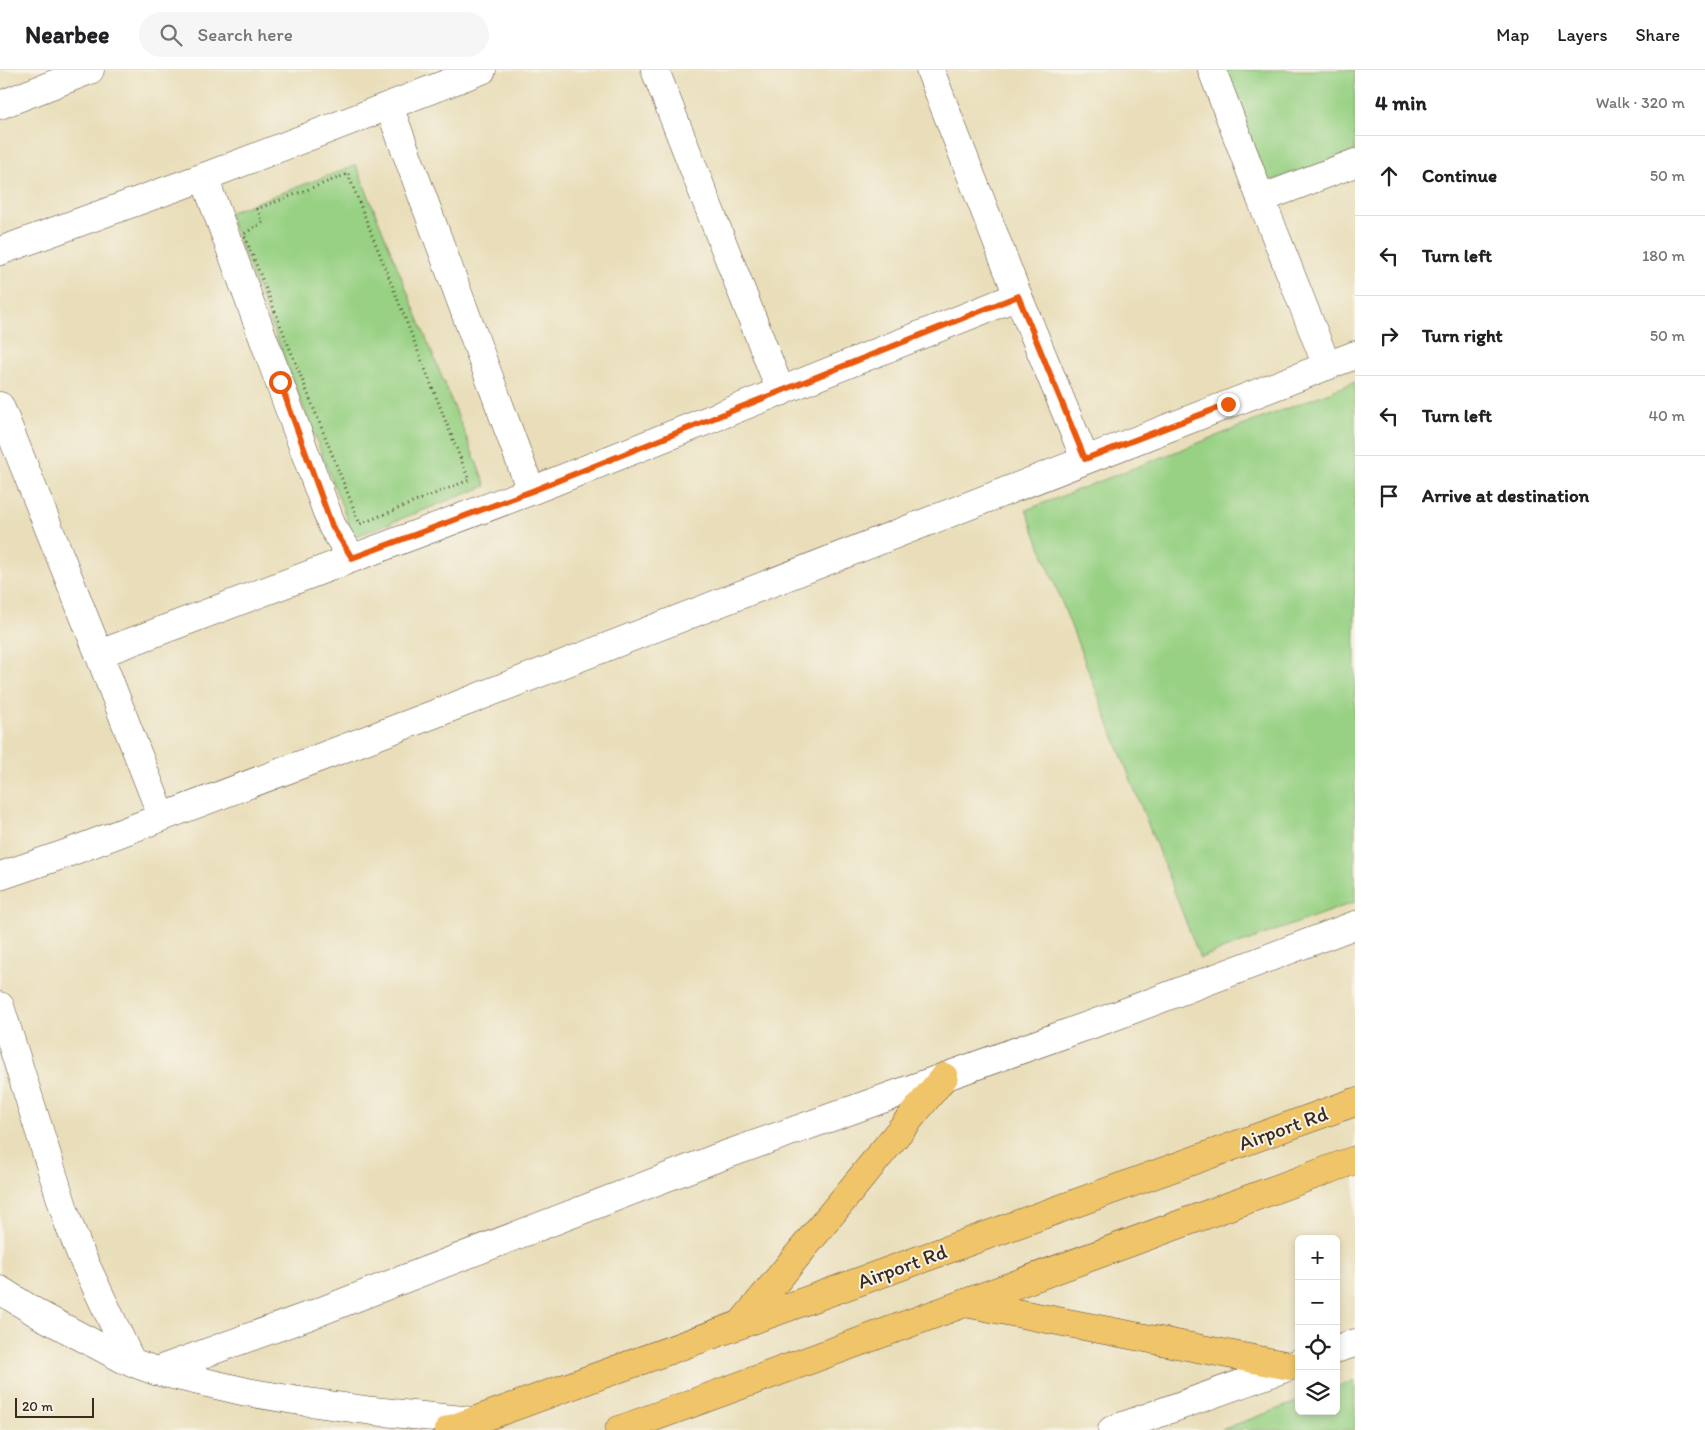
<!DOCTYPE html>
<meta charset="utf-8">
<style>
body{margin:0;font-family:Itim,sans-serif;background:#f6f6f6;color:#202124}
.controls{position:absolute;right:15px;bottom:15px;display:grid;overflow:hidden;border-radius:8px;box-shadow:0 2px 8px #0003}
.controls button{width:45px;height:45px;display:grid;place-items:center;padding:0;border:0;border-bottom:1px solid #e0e0e0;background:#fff;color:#202124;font:25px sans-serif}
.scale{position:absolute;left:15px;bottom:12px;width:79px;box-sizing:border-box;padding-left:5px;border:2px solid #3b2a1e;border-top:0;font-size:14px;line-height:18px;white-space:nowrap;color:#3b2a1e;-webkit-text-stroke:4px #f7f3e8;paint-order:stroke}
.stop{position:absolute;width:15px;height:15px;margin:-11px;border:4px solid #ea580c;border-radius:50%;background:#fff}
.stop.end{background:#ea580c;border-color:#fff;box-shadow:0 1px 5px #0008}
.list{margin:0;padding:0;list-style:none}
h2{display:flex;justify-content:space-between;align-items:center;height:65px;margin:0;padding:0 20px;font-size:21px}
h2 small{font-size:16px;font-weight:400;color:#757577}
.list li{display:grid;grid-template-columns:32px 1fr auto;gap:15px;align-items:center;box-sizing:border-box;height:80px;padding:0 20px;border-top:1px solid #e0e0e0}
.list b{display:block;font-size:19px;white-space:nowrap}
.list em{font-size:16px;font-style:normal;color:#757577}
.icon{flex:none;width:28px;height:28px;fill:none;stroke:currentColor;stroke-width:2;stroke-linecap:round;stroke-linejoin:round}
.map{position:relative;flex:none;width:1355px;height:1360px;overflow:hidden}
header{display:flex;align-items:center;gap:30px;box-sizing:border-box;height:70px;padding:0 25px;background:#fff;border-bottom:1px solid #e0e0e0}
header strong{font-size:24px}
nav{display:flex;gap:28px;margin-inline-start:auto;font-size:18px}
.search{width:350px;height:45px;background:#f6f6f6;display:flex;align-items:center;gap:12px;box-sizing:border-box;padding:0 18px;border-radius:28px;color:#757577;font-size:19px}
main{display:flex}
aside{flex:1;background:#fff}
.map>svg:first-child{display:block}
.green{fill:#98d184;stroke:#6a7e51}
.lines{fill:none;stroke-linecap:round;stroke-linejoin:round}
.minor-casing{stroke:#554535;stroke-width:29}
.major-casing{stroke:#554535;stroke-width:29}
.path{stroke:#554535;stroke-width:3;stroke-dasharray:1 4;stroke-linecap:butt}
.minor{stroke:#fff;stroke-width:28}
.major{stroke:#f0c469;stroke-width:28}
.route{stroke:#ea580c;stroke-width:6}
.labels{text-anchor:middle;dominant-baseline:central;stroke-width:4;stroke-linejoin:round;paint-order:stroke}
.street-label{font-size:21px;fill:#3b2a1e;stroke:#f7f3e8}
</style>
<header>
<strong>Nearbee</strong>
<div class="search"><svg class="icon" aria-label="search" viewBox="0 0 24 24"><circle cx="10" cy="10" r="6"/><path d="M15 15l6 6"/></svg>Search here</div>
<nav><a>Map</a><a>Layers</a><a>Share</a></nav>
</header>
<main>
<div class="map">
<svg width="1355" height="1360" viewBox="0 0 1355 1360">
<rect width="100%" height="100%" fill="#f7f3e8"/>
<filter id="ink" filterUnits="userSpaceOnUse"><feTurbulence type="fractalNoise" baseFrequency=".02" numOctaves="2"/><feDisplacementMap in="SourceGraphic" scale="10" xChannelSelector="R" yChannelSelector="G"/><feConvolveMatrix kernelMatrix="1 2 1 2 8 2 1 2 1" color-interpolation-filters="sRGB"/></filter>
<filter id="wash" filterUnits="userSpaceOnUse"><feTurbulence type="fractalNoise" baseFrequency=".0096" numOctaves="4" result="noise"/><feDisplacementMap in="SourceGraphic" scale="20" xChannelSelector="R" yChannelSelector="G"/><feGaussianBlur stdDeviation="1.12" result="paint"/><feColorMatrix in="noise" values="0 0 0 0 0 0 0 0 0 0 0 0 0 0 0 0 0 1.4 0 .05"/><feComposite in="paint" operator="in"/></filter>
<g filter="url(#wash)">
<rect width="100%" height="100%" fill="#e9deb9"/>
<g class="green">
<path d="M1224 0H1355V81L1268 112Z"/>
<path d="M356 95 486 416 354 467 228 143Z"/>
<path d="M1355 312V832L1200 888 1026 440Z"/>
<path d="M1355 1310V1360H1221L1299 1331V1341H1336V1317Z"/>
</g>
</g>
<g filter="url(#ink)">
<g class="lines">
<g class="minor-casing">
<g id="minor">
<path d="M655 0 781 322"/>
<path d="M930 0 1018 226 1085 389"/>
<path d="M1212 0 1261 129 1355 93"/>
<path d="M0 35 90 0"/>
<path d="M389 36 531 421"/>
<path d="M204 107 332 456 352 488"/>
<path d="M1261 129 1327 296"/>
<path d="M0 181 204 107 482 0"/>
<path d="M0 336 99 584 162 747"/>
<path d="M99 584 531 421 1018 226"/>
<path d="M0 806 65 784 445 640 1355 285"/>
<path d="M0 936 68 1152 82 1187 132 1293"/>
<path d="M0 1220 40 1245 123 1289 156 1301 247 1322 294 1330 373 1341 473 1351"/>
<path d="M1336 1279 1355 1273"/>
<path d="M156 1301 311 1245 714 1089 1118 945 1355 855"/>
<path d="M1112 1360 1299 1293"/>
</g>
</g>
<g class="major-casing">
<g id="major">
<path d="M965 1233 1290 1296"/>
<path d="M741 1254 944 1007"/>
<path d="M449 1360 1355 1032"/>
<path d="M619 1360 1355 1090"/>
</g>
</g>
<path class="path" d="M348 104 469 410 360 454 244 164 263 152 257 139Z"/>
<use href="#minor" class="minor"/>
<use href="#major" class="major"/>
</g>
</g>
<g class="lines" filter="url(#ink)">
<path class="route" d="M280 312 332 456 352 488 532 421 1018 226 1085 389 1228 334"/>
</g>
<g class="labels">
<g class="street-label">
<text transform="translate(1283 1058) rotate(-20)">Airport Rd</text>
<text transform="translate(902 1196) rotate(-20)">Airport Rd</text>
</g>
</g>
</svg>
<div class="controls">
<button>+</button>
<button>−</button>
<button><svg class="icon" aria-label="locate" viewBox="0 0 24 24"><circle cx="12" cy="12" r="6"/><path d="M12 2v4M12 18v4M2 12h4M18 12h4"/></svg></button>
<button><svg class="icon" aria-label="layers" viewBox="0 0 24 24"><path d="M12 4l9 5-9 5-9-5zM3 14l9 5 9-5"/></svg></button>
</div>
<div class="scale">20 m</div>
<div class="stop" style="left:280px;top:312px"></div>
<div class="stop end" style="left:1228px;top:334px"></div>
</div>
<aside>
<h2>4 min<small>Walk · 320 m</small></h2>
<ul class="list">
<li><svg class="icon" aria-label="ahead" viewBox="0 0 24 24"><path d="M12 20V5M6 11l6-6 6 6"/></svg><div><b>Continue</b></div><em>50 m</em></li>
<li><svg class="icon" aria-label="left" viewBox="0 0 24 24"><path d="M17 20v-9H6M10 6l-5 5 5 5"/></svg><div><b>Turn left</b></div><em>180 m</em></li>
<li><svg class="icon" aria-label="right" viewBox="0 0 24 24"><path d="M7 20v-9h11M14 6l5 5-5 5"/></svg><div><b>Turn right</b></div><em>50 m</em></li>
<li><svg class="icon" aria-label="left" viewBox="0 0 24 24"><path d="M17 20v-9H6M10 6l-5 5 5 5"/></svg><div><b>Turn left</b></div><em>40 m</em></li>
<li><svg class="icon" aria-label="arrive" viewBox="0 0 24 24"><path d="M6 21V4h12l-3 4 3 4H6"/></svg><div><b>Arrive at destination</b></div></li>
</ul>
</aside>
</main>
